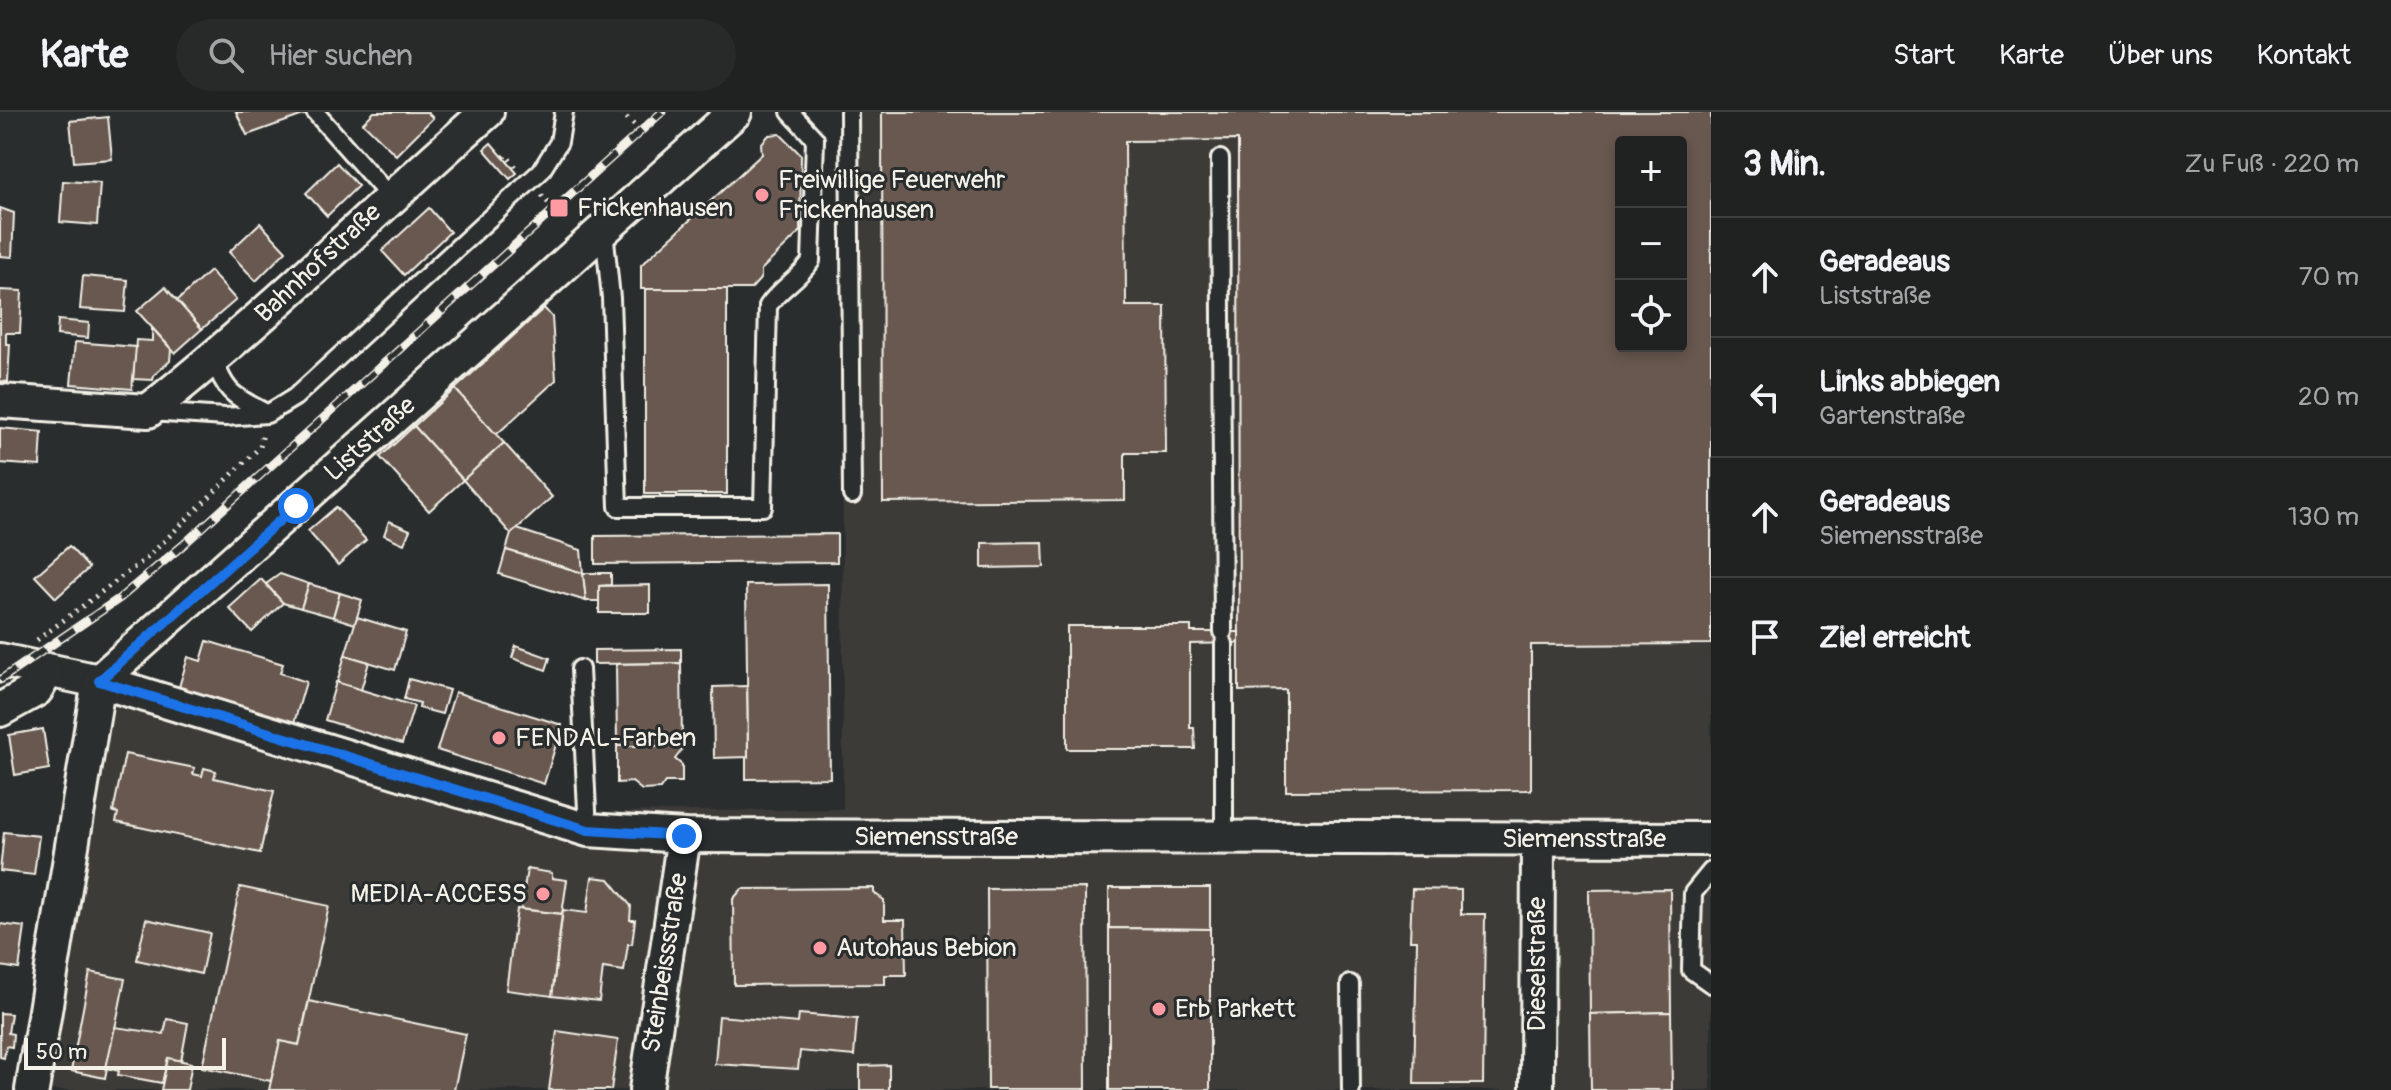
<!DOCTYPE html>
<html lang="de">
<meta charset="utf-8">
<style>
body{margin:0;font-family:Pangolin,sans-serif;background:#282a2a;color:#f1f3f6}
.controls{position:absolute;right:24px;top:24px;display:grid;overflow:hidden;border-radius:8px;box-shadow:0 4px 12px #0003}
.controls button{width:72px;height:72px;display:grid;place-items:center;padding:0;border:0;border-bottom:2px solid #3d3f40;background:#202222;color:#f1f3f6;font:40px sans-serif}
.scale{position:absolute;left:24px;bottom:20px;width:202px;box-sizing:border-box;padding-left:8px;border:4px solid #f4f1e8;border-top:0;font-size:22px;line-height:28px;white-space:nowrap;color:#f4f1e8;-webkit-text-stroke:6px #2a2d2e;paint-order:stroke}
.stop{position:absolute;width:24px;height:24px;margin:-18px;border:6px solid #1a73e8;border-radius:50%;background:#fff}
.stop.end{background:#1a73e8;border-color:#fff;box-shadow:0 2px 8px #0008}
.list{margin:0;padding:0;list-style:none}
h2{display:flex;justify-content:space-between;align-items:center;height:104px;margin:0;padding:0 32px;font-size:34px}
h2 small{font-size:26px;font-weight:400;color:#a2a4a5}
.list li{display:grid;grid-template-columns:52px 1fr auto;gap:24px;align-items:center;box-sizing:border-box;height:120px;padding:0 32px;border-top:2px solid #3d3f40}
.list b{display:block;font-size:30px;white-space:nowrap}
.list p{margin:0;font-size:26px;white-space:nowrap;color:#a2a4a5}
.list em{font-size:26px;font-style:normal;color:#a2a4a5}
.icon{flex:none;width:44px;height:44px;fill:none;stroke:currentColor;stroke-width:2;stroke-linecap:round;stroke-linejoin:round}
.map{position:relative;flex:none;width:1711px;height:978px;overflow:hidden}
header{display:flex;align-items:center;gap:48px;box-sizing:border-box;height:112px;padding:0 40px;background:#202222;border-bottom:2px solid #3d3f40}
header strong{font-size:38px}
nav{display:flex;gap:44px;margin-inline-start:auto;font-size:28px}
.search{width:560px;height:72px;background:#282a2a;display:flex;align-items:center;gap:20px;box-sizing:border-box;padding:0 28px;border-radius:44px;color:#a2a4a5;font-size:30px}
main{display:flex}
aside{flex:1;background:#202222}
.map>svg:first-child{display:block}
.built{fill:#3d3a38;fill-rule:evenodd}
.building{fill:#68584f;stroke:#f4f1e8;stroke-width:2;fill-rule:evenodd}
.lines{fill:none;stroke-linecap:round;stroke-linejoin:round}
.service-casing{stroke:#f4f1e8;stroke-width:22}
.minor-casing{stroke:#f4f1e8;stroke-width:38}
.path{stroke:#f4f1e8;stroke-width:5;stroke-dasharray:2 6;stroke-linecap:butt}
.service{stroke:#2a2d2e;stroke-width:16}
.minor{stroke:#2a2d2e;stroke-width:32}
.rail-casing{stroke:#f4f1e8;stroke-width:9}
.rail{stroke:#2a2d2e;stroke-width:6;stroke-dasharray:18;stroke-linecap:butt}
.route{stroke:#1a73e8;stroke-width:10}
.poi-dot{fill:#ff9aa2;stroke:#2a2d2e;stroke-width:3}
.labels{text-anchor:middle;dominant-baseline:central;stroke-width:6;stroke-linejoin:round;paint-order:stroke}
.poi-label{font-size:26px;fill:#f4f1e8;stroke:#2a2d2e;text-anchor:start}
.street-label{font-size:26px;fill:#f4f1e8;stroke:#2a2d2e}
</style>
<header>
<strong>Karte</strong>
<div class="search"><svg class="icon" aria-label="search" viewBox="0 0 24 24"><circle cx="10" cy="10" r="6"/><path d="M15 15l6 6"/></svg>Hier suchen</div>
<nav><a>Start</a><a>Karte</a><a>Über uns</a><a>Kontakt</a></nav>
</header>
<main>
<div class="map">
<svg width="1711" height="978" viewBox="0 0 1711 978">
<rect width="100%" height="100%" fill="#2a2d2e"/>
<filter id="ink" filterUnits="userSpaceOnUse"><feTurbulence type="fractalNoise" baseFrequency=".0125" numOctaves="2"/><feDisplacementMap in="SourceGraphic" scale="16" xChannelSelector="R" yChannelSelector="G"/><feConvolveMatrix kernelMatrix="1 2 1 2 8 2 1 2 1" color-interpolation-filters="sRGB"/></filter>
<g filter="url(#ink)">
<path class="built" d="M842 0H1711V978H29L94 569 305 630 604 700 843 697ZM1621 30H1681V234H1621Z"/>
<g class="building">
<path d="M236 0H308L309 1 247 23Z"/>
<path d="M374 0H427L433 6 396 43 363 11Z"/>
<path d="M882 0H1711V532L1531 533V678L1286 679V578L1239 579 1238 28 1125 29 1126 194H1165L1166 341H1125V388L883 390ZM1621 30H1681V234H1621Z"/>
<path d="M108 5 112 47 74 50 70 9Z"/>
<path d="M780 22 801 43 800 120 761 158V166L751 177H641V153L762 42 761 32 769 23Z"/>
<path d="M491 31 517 61 510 67 484 37Z"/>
<path d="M337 51 358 74 327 104 306 81Z"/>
<path d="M63 69 100 71 97 113 60 110Z"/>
<path d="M0 96 14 101 12 145 0 144Z"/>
<path d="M429 96 450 120 404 163 382 139Z"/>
<path d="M260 111 286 139 256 169 229 140Z"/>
<path d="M210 159 236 188 202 217 177 189Z"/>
<path d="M83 164 128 168 125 200 80 197Z"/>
<path d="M165 175 202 217 175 241 137 199Z"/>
<rect x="645" y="177" width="82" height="205"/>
<path d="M0 178 22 179 20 221H6V232H10L8 270 0 269Z"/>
<path d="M544 196 552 205 556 268 496 323 455 277Z"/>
<path d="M58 208 89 211 88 226 57 223Z"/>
<path d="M152 216 171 237 170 249 154 263 153 268 133 267 136 228 152 229Z"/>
<path d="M75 230 136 235 132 277 71 272Z"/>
<path d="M455 277 504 331 463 368 414 314Z"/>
<path d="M414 314 463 368 429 399 380 345Z"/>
<path d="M0 316 42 320 40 354 0 351Z"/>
<path d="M504 331 552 385 511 422 463 368Z"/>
<path d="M336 395 366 428 338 453 308 419Z"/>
<path d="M389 409 410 418 404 432 384 423Z"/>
<path d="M517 417 581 438 583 461 506 438 511 422Z"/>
<path d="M837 422V450L595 452V424Z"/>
<path d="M1043 430 1044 455 982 456V431Z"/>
<path d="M69 434 89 456 56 486 35 464Z"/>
<path d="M506 438 583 461 586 489 499 462Z"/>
<path d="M583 461H611V473L599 474V489H586Z"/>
<path d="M280 462 309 472 301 496 283 491 266 472Z"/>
<path d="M261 467 283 491 252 520 229 496Z"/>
<path d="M309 472 340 481 333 505 301 496Z"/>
<path d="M828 472 830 666 746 667V645H748L746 473Z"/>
<path d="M650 473V501H599V474Z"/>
<path d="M340 481 362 488 355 512 333 505Z"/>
<path d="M357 505 406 520 395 558 345 543Z"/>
<path d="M1067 514H1191V520H1239V531L1190 532V616H1194L1195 637H1067Z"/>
<path d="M207 529 283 552 280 561 306 570 294 611 179 575 188 545 201 549Z"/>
<path d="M516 534 550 546 546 558 512 546Z"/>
<path d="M681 537V551L594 552V538Z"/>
<path d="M345 543 369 550 361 578 337 571Z"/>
<path d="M681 551 682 634H617L616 552Z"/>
<path d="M409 567 449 578 442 602 419 596 420 591 404 587Z"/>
<path d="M336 570 414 594 402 632 325 608Z"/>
<path d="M747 574 748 645 714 646 713 575Z"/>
<path d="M455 580 562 613 544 672 437 638Z"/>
<path d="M43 617 49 657 15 663 9 623Z"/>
<path d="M617 634H682V638L675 647 682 653V670H665L660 677 642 678 632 670 617 671Z"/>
<path d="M125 642 195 656 193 662 202 664 204 656 216 659 214 666 274 679 260 741 116 710 118 701 113 700Z"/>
<path d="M4 720 39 724 34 763 0 759Z"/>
<path d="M527 757 552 761V766L567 768 562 802 521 797Z"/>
<path d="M592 765 609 767 631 794 630 808H635L632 832H628L624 859 603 856 599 889 552 884 563 798 587 801Z"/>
<path d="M240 775 329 794 299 933 280 929 271 969 202 955Z"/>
<path d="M874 776V781L884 788V808H905L906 863H885V872L734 873 733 787 742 777Z"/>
<path d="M1085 776 1086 977H988L987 777Z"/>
<path d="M1109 776H1210V817L1109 816Z"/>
<path d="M1412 777 1461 778V802H1485L1483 972H1414L1417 828H1410Z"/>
<path d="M1670 777 1671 900 1590 902 1589 778Z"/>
<path d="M517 797 562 802 552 884 506 878Z"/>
<path d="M146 807 210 821 201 862 137 848Z"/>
<path d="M0 812 25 815 19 857 0 854Z"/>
<path d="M1109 816 1210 817V978H1109Z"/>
<path d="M90 860 125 867 105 966 71 959Z"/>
<path d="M309 889 466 922 454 978H269L280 929 299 933Z"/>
<path d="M1671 900 1672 978H1591L1590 902Z"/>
<path d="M0 901 11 902 8 921 13 922 12 935 6 934 4 946 0 945Z"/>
<path d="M799 902 857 907 854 944 800 939 798 957 715 952 719 904 798 911Z"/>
<path d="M167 907 188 911 181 949 168 946 162 971 118 963 119 959 106 956 115 915 164 922Z"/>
<path d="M557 919 618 928 611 978H549Z"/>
<path d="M168 946 192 951 187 978H161Z"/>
<path d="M889 953V978H860V954Z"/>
</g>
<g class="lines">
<g class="service-casing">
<g id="service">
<path d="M315 0 390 85"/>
<path d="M849 0 852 383"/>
<path d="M1220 47 1223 520"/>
<path d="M604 118 611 186 618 395H763L768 194C780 176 799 167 811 149L815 27 790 0"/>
<path d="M214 247C226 283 235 284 266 301"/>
<path d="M150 300 225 305 267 302 295 285 541 59 559 30 564 0"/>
<path d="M1224 532V725"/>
<path d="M580 557 588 718"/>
<path d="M1711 759 1693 781 1691 858 1711 872"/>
<path d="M1350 872 1351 978"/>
</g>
</g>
<g class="minor-casing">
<g id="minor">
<path d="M0 289 148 299C266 206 374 99 487 0"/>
<path d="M0 548 99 569 588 718 684 724 1711 727"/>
<path d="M0 598 36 578 47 560"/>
<path d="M32 978 99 569 735 0"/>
<path d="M646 978 684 724"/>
<path d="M1537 978 1538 726"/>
</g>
</g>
<g class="path">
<path d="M621 0 635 14"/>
<path d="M504 45 506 43 516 55"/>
<path d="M542 83 549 92"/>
<path d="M37 528 147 446 260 335 263 321"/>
</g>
<use href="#service" class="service"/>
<use href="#minor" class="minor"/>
<g class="rail-casing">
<path id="rail" d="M0 568 120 486 183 433 662 0"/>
</g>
<use href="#rail" class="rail"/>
</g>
</g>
<g class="lines" filter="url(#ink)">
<path class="route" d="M296 394 99 569 588 718 684 724"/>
</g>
<g class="poi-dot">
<circle cx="762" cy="83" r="8"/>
<rect x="549" y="86" width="20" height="20" rx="4"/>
<circle cx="499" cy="626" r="8"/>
<circle cx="543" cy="782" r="8"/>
<circle cx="820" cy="836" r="8"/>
<circle cx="1159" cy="897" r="8"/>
</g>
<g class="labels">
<g class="poi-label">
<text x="778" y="68">Freiwillige Feuerwehr<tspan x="778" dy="30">Frickenhausen</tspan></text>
<text x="577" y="96">Frickenhausen</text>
<text x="515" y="626">FENDAL-Farben</text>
<text x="527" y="782" text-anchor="end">MEDIA-ACCESS</text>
<text x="836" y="836">Autohaus Bebion</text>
<text x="1175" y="897">Erb Parkett</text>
</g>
<g class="street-label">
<text transform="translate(318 151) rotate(-43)">Bahnhofstraße</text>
<text transform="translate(370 327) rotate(-42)">Liststraße</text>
<text x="936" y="725">Siemensstraße</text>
<text x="1584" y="727">Siemensstraße</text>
<text transform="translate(665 851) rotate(-81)">Steinbeissstraße</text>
<text transform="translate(1537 852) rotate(-90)">Dieselstraße</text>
</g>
</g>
</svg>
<div class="controls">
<button>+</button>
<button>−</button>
<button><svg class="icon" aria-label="locate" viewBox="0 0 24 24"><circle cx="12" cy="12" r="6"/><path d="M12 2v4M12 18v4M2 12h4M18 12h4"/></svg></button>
</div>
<div class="scale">50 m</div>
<div class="stop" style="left:296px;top:394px"></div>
<div class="stop end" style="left:684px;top:724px"></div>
</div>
<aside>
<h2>3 Min.<small>Zu Fuß · 220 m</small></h2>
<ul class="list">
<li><svg class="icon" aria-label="ahead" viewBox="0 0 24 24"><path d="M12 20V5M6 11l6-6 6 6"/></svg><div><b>Geradeaus</b><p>Liststraße</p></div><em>70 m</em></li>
<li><svg class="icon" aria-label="left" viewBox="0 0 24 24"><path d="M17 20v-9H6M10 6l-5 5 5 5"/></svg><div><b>Links abbiegen</b><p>Gartenstraße</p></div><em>20 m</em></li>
<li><svg class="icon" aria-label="ahead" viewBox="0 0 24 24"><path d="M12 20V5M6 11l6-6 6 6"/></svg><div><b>Geradeaus</b><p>Siemensstraße</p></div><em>130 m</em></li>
<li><svg class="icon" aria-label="arrive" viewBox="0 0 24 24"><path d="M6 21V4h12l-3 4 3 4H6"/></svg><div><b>Ziel erreicht</b></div></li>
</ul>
</aside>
</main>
